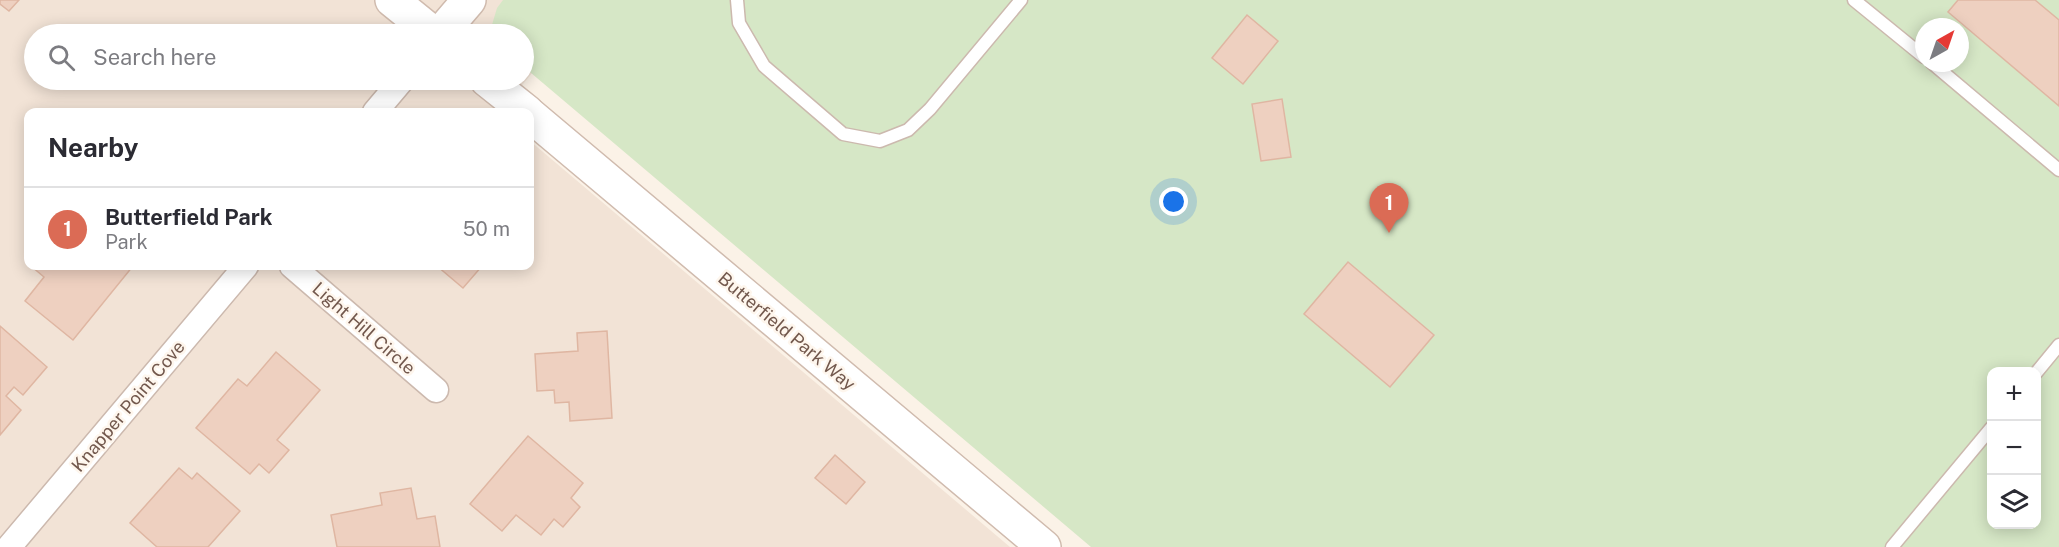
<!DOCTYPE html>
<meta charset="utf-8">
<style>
body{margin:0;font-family:"Public Sans",sans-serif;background:#f2f2f3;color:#2b2b33}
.controls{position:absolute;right:18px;bottom:18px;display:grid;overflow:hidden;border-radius:12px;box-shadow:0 3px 15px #0003}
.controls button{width:54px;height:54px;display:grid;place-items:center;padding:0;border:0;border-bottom:2px solid #e1e1e2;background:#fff;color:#2b2b33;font:30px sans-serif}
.compass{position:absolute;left:1915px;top:18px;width:54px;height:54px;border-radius:50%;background:#fff;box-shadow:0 3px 15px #0003;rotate:40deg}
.you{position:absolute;left:1174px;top:202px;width:21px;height:21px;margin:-15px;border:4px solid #fff;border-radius:50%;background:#1a73e8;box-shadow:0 0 0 9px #1a73e833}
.badge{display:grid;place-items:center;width:39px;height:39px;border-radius:50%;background:#db6b55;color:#fff;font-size:20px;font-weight:700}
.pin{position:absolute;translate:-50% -50px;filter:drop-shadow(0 2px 3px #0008)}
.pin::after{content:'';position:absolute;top:32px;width:21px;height:18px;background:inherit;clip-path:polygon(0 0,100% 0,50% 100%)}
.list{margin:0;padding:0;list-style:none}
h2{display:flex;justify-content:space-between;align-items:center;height:78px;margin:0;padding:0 24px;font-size:26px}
h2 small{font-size:20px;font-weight:400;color:#7c7c81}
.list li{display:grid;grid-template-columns:39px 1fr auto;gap:18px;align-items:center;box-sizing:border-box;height:84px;padding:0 24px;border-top:2px solid #e1e1e2}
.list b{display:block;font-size:22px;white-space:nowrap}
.list p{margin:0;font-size:20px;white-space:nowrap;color:#7c7c81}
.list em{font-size:20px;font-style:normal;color:#7c7c81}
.icon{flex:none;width:33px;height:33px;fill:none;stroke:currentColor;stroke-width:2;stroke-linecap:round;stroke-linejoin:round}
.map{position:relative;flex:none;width:2059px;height:547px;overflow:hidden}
.search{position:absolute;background:#fff;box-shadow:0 3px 15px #0003;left:24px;top:24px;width:510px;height:66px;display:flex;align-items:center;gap:15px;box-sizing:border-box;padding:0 21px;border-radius:33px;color:#7c7c81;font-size:22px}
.panel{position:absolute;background:#fff;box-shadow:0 3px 15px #0003;left:24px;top:108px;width:510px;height:162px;border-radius:12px}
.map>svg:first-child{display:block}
.residential{fill:#f2e3d6;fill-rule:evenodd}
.green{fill:#d6e7c6;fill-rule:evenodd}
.building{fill:#eed0c0;stroke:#dfb6a2;stroke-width:1.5}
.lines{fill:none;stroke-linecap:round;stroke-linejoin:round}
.lane-casing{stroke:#ccb9ae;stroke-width:15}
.street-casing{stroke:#ccb9ae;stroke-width:27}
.secondary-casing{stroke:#d0bbae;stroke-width:36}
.lane{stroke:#fff;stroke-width:12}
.street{stroke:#fff;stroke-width:24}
.secondary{stroke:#fff;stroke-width:33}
.labels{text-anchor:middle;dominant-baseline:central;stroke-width:5;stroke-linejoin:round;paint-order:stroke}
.street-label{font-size:18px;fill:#72584d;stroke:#fef6ed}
</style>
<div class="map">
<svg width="2059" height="547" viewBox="0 0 2059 547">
<rect width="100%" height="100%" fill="#fbf2e7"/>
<path class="residential" d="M0 0H592L500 112H28V266H530V141L1010 547H0ZM34 34H524V80H34Z"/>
<path class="green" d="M503 0H2059V547H1091L524 67V34H495L491 28 497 8ZM1924 27H1960V63H1924ZM1992 372H2036V524H1992Z"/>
<g class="building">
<path d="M0 0H19L9 11 0 4Z"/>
<path d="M1958 0H2035L2059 20V106L1948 12Z"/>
<path d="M1247 15 1278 41 1243 84 1212 58Z"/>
<path d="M1282 99 1291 157 1261 161 1252 104Z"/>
<path d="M1348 262 1434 335 1390 387 1304 314Z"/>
<path d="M31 266H133L73 340 25 301 44 277Z"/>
<path d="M437 266H482L463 288Z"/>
<path d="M0 326 47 367 23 395 14 387 6 396 21 410 0 435Z"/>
<path d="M607 331 612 418 570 421 569 402 555 403 554 390 537 391 535 354 578 351 577 333Z"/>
<path d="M276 352 320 390 277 440 289 450 269 473 259 464 250 474 196 428 238 379 247 386Z"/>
<path d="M528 436 583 483 571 498 580 507 563 527 554 519 541 535 516 515 502 531 470 504Z"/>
<path d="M835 455 865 482 846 504 815 478Z"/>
<path d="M179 468 192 479 197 473 240 511 208 547H157L130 523Z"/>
<path d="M411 488 417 519 435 516 440 547H337L331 515 382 505 380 493Z"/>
</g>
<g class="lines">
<g class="lane-casing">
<g id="lane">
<path d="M737 0 739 23 764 66 843 134 880 141 908 130 930 109 1021 0"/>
<path d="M1854 0 1924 57"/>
<path d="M1932 63 2059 170"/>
<path d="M2036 373 2059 345"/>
<path d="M1892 547 1992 427"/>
</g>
</g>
<g class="street-casing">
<g id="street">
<path d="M375 112 402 80"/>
<path d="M292 266 436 390"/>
<path d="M9 547 246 266"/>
</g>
</g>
<g class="secondary-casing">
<g id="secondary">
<path d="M392 0 434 34"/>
<path d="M440 34 469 0"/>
<path d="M487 80 527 112"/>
<path d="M530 115 1044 547"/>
</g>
</g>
<use href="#lane" class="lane"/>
<use href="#street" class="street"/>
<use href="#secondary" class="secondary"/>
</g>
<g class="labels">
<g class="street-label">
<text transform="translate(364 328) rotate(41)">Light Hill Circle</text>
<text transform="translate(787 331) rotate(40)">Butterfield Park Way</text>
<text transform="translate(128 406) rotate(-50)">Knapper Point Cove</text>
</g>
</g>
</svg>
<div class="controls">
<button>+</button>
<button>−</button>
<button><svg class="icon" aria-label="layers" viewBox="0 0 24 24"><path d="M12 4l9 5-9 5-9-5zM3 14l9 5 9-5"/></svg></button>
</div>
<svg class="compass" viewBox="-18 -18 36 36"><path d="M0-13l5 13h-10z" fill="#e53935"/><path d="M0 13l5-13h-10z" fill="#7c7c81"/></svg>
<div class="you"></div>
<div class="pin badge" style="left:1389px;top:233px">1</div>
<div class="search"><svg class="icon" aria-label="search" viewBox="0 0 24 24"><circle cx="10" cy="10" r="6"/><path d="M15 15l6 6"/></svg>Search here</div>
<section class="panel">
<h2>Nearby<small></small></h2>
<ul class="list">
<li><span class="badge">1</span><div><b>Butterfield Park</b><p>Park</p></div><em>50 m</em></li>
</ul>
</section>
</div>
